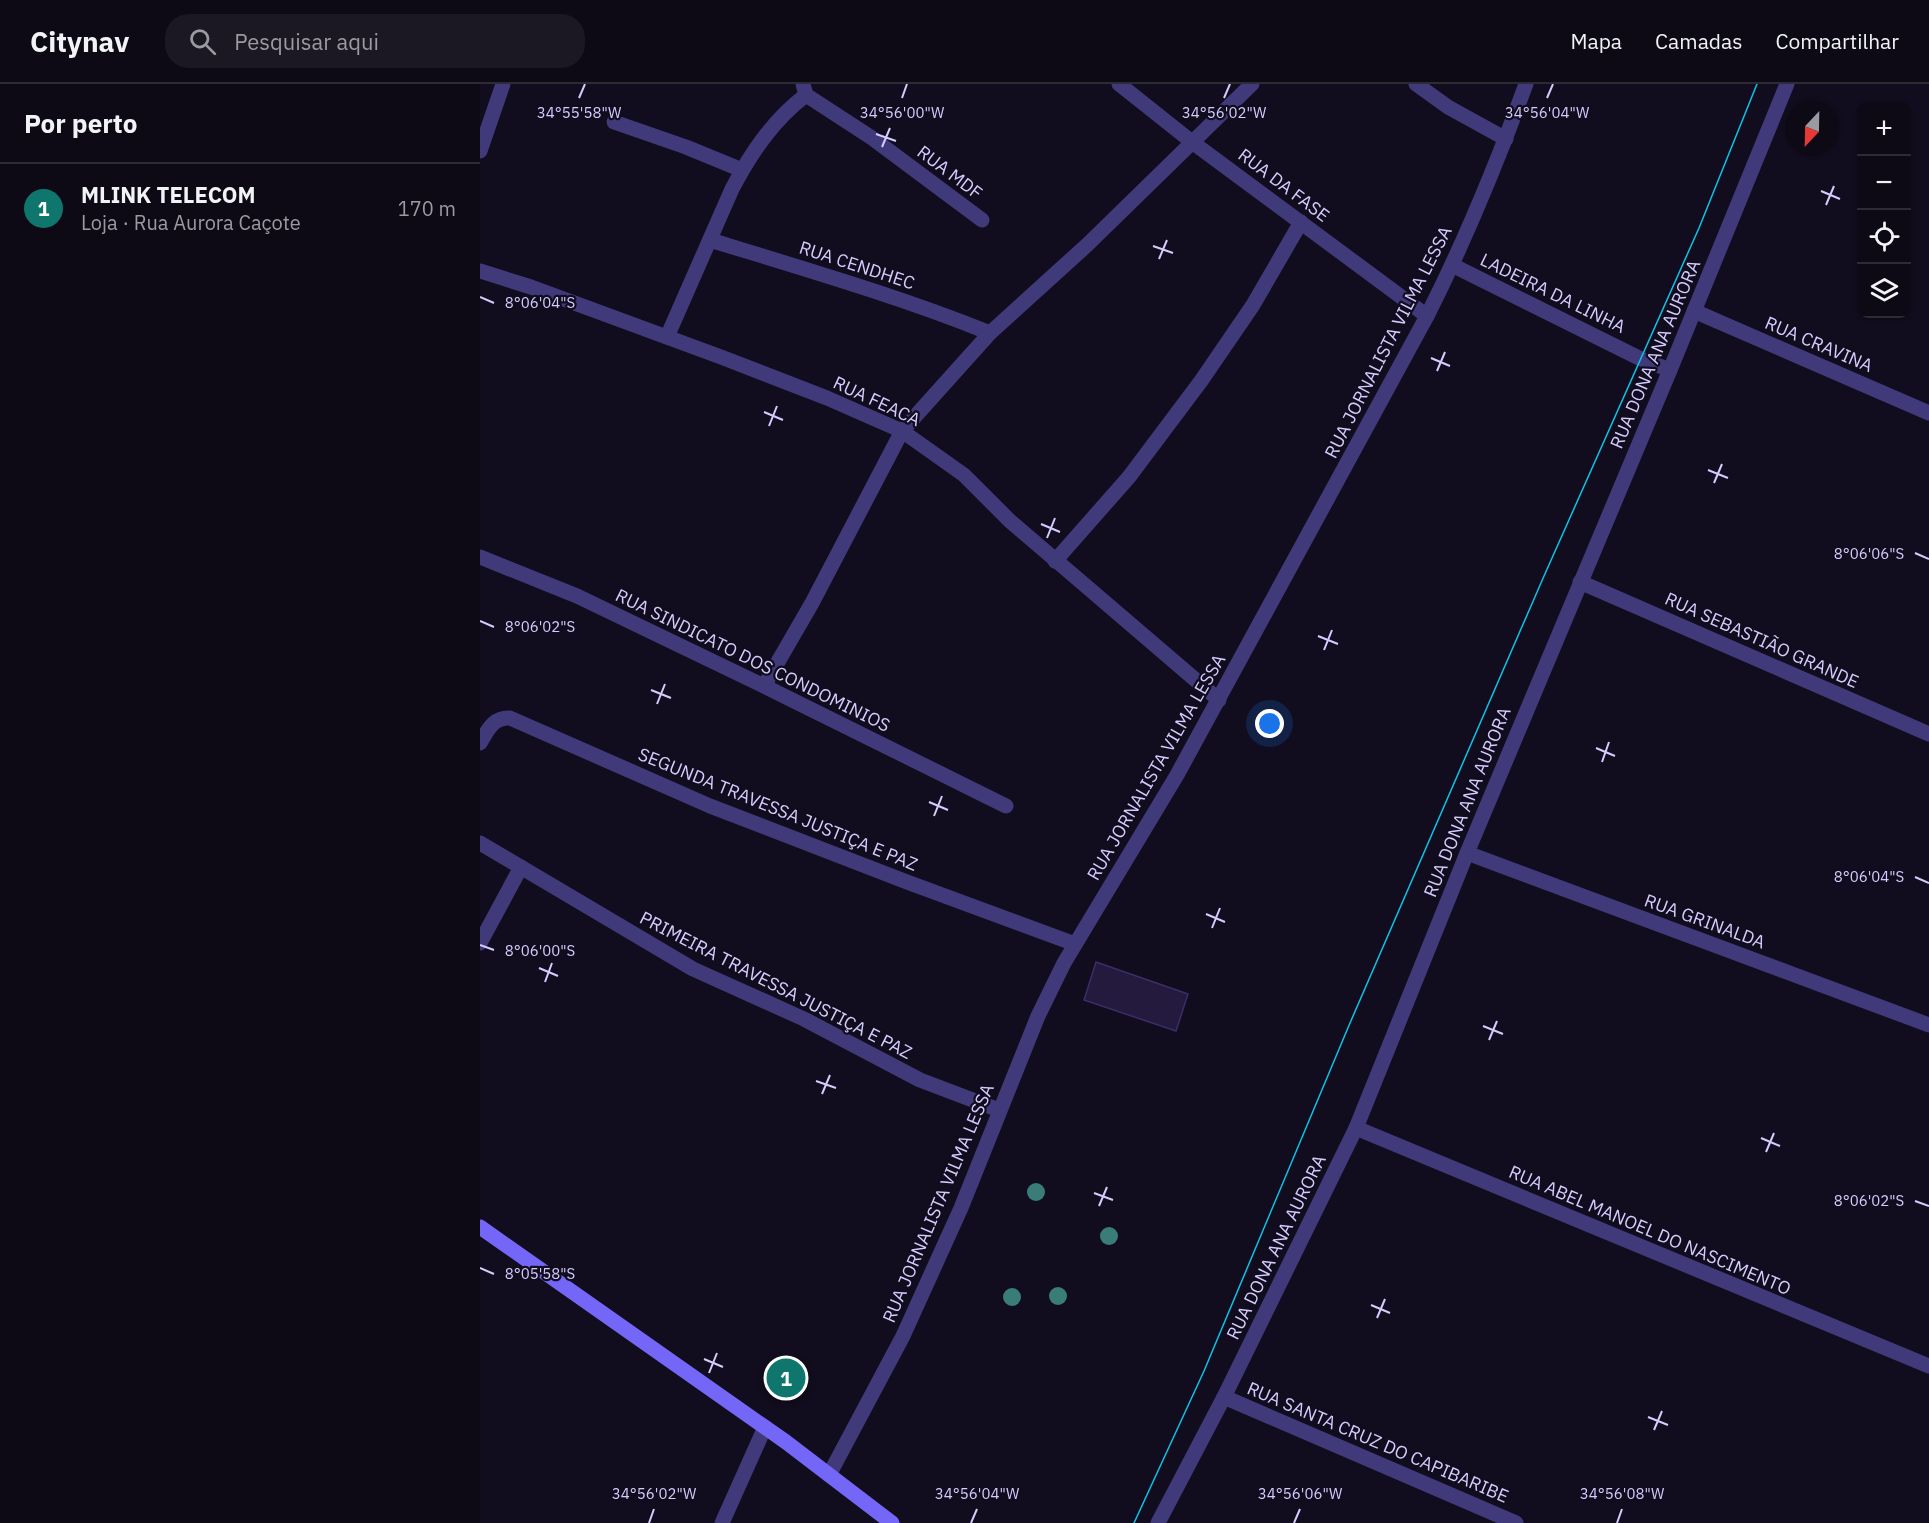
<!DOCTYPE html>
<html lang="pt">
<meta charset="utf-8">
<style>
body{margin:0;font-family:"IBM Plex Sans",sans-serif;background:#1b1823;color:#f1f3f6}
.controls{position:absolute;right:18px;top:18px;display:grid;overflow:hidden;border-radius:12px;box-shadow:0 2px 4px #0004}
.controls button{width:54px;height:54px;display:grid;place-items:center;padding:0;border:0;border-bottom:2px solid #2d2b35;background:#0d0a16;color:#f1f3f6;font:30px sans-serif}
.compass{position:absolute;left:1305px;top:18px;width:54px;height:54px;border-radius:50%;background:#0d0a16;box-shadow:0 2px 4px #0004;rotate:202deg}
.you{position:absolute;left:790px;top:640px;width:21px;height:21px;margin:-15px;border:4px solid #fff;border-radius:50%;background:#1a73e8;box-shadow:0 0 0 9px #1a73e833}
.badge{display:grid;place-items:center;width:39px;height:39px;border-radius:50%;background:#0f766e;color:#fff;font-size:20px;font-weight:700}
.pin{position:absolute;translate:-50% -50%;border:3px solid #fff;box-shadow:0 2px 6px #0006}
.list{margin:0;padding:0;list-style:none}
h2{display:flex;justify-content:space-between;align-items:center;height:78px;margin:0;padding:0 24px;font-size:26px}
h2 small{font-size:20px;font-weight:400;color:#9a9aa1}
.list li{display:grid;grid-template-columns:39px 1fr auto;gap:18px;align-items:center;box-sizing:border-box;height:90px;padding:0 24px;border-top:2px solid #2d2b35}
.list b{display:block;font-size:22px;white-space:nowrap}
.list p{margin:0;font-size:20px;white-space:nowrap;color:#9a9aa1}
.list em{font-size:20px;font-style:normal;color:#9a9aa1}
.icon{flex:none;width:33px;height:33px;fill:none;stroke:currentColor;stroke-width:2;stroke-linecap:round;stroke-linejoin:round}
.map{position:relative;flex:none;width:1449px;height:1439px;overflow:hidden}
header{display:flex;align-items:center;gap:36px;box-sizing:border-box;height:84px;padding:0 30px;background:#0d0a16;border-bottom:2px solid #2d2b35}
header strong{font-size:28px}
nav{display:flex;gap:33px;margin-inline-start:auto;font-size:21px}
.search{width:420px;height:54px;background:#1b1823;display:flex;align-items:center;gap:15px;box-sizing:border-box;padding:0 21px;border-radius:24px;color:#9a9aa1;font-size:22px}
main{display:flex}
aside{flex:1;background:#0d0a16}
.map>svg:first-child{display:block}
.building{fill:#231a3e;stroke:#3c2d68;stroke-width:1.5}
.lines{fill:none;stroke-linecap:round;stroke-linejoin:round}
.street{stroke:#403a7a;stroke-width:15}
.secondary{stroke:#7467f8;stroke-width:15}
.tram{stroke:#0bc5e9;stroke-width:1.5}
.tree{fill:#3a7d78}
.ticks{fill:none;stroke:#d4ccfd;stroke-width:2}
.labels{text-anchor:middle;dominant-baseline:central;stroke-width:4.5;stroke-linejoin:round;paint-order:stroke}
.street-label{font-size:18px;fill:#d4ccfd;stroke:#110d1e}
.ticks-label{font-size:15px;text-anchor:middle;fill:#d4ccfd;stroke:#110d1e;stroke-width:4.5;stroke-linejoin:round;paint-order:stroke}
</style>
<header>
<strong>Citynav</strong>
<div class="search"><svg class="icon" aria-label="search" viewBox="0 0 24 24"><circle cx="10" cy="10" r="6"/><path d="M15 15l6 6"/></svg>Pesquisar aqui</div>
<nav><a>Mapa</a><a>Camadas</a><a>Compartilhar</a></nav>
</header>
<main>
<aside>
<h2>Por perto<small></small></h2>
<ul class="list">
<li><span class="badge">1</span><div><b>MLINK TELECOM</b><p>Loja · Rua Aurora Caçote</p></div><em>170 m</em></li>
</ul>
</aside>
<div class="map">
<svg width="1449" height="1439" viewBox="0 0 1449 1439">
<rect width="100%" height="100%" fill="#110d1e"/>
<path class="building" d="M616 878 708 910 696 947 604 916Z"/>
<g class="lines">
<g class="street">
<path d="M639 0 712 58 947 232"/>
<path d="M936 0 968 23 1026 55"/>
<path d="M326 11 392 54 502 136"/>
<path d="M134 38 206 63 262 86"/>
<path d="M0 67 23 0"/>
<path d="M230 156C324 185 418 212 510 249"/>
<path d="M972 181 1161 275 1190 286"/>
<path d="M0 187 51 203 241 273 347 314 422 347 484 391 530 437 739 616"/>
<path d="M1214 227 1449 329"/>
<path d="M187 253 252 105C271 69 293 36 326 11L323 0"/>
<path d="M0 473 97 512 284 602 526 722"/>
<path d="M575 477 649 393 721 297 773 221 821 138"/>
<path d="M1100 498 1449 650"/>
<path d="M284 602 332 519 422 347 510 249 607 161 772 0"/>
<path d="M0 659C8 646 13 633 30 634L230 722 427 798 595 860"/>
<path d="M0 759 213 885 324 935 440 996 519 1026"/>
<path d="M987 769 1449 941"/>
<path d="M0 859 41 783"/>
<path d="M876 1044 1449 1282"/>
<path d="M744 1313 1036 1439"/>
<path d="M349 1391 423 1252 481 1124 558 932 584 879 697 691 947 232C985 157 1017 79 1046 0"/>
<path d="M242 1439 285 1343"/>
<path d="M678 1439 744 1313 876 1044 987 769 1190 286 1307 0"/>
</g>
<path class="secondary" d="M0 1143 306 1358 412 1439"/>
<path class="tram" d="M654 1439 724 1287 870 939 1064 492 1219 144 1277 0"/>
</g>
<g class="tree">
<circle cx="556" cy="1108" r="9"/>
<circle cx="629" cy="1152" r="9"/>
<circle cx="578" cy="1212" r="9"/>
<circle cx="532" cy="1213" r="9"/>
</g>
<path class="ticks" d="M99 14 105 0M422 14 427 0M744 14 750 0M1067 14 1073 0M396 50 416 57M402 63 410 44M1341 107 1360 115M1346 121 1354 102M673 162 693 169M679 175 687 156M0 213 14 219M951 274 970 282M957 287 965 268M284 328 303 336M289 342 297 322M1228 386 1248 394M1234 399 1242 380M561 440 580 448M567 454 575 434M1435 469 1449 475M0 537 14 543M838 552 858 560M844 566 852 546M171 606 191 614M177 620 185 600M1116 664 1135 672M1122 678 1129 658M449 718 468 726M454 732 462 712M1435 793 1449 799M726 830 745 838M732 844 740 824M0 861 14 866M59 884 78 892M65 898 72 879M1003 942 1023 950M1009 956 1017 937M336 997 356 1004M342 1010 350 991M1281 1054 1300 1062M1286 1068 1294 1049M614 1109 633 1116M1435 1117 1449 1122M619 1122 627 1103M0 1184 14 1190M891 1221 910 1229M897 1234 905 1215M224 1275 243 1283M229 1289 237 1269M1168 1333 1188 1341M1174 1346 1182 1327M169 1439 174 1425M491 1439 497 1425M814 1439 820 1425M1137 1439 1142 1425"/>
<g class="labels">
<g class="street-label">
<text transform="translate(470 88) rotate(37)">RUA MDF</text>
<text transform="translate(804 101) rotate(37)">RUA DA FASE</text>
<text transform="translate(377 181) rotate(18)">RUA CENDHEC</text>
<text transform="translate(1073 209) rotate(26)">LADEIRA DA LINHA</text>
<text transform="translate(908 258) rotate(-63)">RUA JORNALISTA VILMA LESSA</text>
<text transform="translate(1339 260) rotate(23)">RUA CRAVINA</text>
<text transform="translate(1175 270) rotate(-67)">RUA DONA ANA AURORA</text>
<text transform="translate(397 317) rotate(25)">RUA FEACA</text>
<text transform="translate(1282 556) rotate(24)">RUA SEBASTIÃO GRANDE</text>
<text transform="translate(273 576) rotate(26)">RUA SINDICATO DOS CONDOMINIOS</text>
<text transform="translate(676 683) rotate(-60)">RUA JORNALISTA VILMA LESSA</text>
<text transform="translate(987 718) rotate(-68)">RUA DONA ANA AURORA</text>
<text transform="translate(298 725) rotate(22)">SEGUNDA TRAVESSA JUSTIÇA E PAZ</text>
<text transform="translate(1225 837) rotate(20)">RUA GRINALDA</text>
<text transform="translate(296 901) rotate(27)">PRIMEIRA TRAVESSA JUSTIÇA E PAZ</text>
<text transform="translate(458 1119) rotate(-67)">RUA JORNALISTA VILMA LESSA</text>
<text transform="translate(1170 1146) rotate(23)">RUA ABEL MANOEL DO NASCIMENTO</text>
<text transform="translate(796 1163) rotate(-64)">RUA DONA ANA AURORA</text>
<text transform="translate(898 1358) rotate(23)">RUA SANTA CRUZ DO CAPIBARIBE</text>
</g>
</g>
<g class="ticks-label">
<text x="99" y="34">34°55'58"W</text>
<text x="422" y="34">34°56'00"W</text>
<text x="744" y="34">34°56'02"W</text>
<text x="1067" y="34">34°56'04"W</text>
<text x="60" y="224">8°06'04"S</text>
<text x="1389" y="475">8°06'06"S</text>
<text x="60" y="548">8°06'02"S</text>
<text x="1389" y="798">8°06'04"S</text>
<text x="60" y="872">8°06'00"S</text>
<text x="1389" y="1122">8°06'02"S</text>
<text x="60" y="1195">8°05'58"S</text>
<text x="174" y="1415">34°56'02"W</text>
<text x="497" y="1415">34°56'04"W</text>
<text x="820" y="1415">34°56'06"W</text>
<text x="1142" y="1415">34°56'08"W</text>
</g>
</svg>
<div class="controls">
<button>+</button>
<button>−</button>
<button><svg class="icon" aria-label="locate" viewBox="0 0 24 24"><circle cx="12" cy="12" r="6"/><path d="M12 2v4M12 18v4M2 12h4M18 12h4"/></svg></button>
<button><svg class="icon" aria-label="layers" viewBox="0 0 24 24"><path d="M12 4l9 5-9 5-9-5zM3 14l9 5 9-5"/></svg></button>
</div>
<svg class="compass" viewBox="-18 -18 36 36"><path d="M0-13l5 13h-10z" fill="#e53935"/><path d="M0 13l5-13h-10z" fill="#9a9aa1"/></svg>
<div class="you"></div>
<div class="pin badge" style="left:306px;top:1294px">1</div>
</div>
</main>
